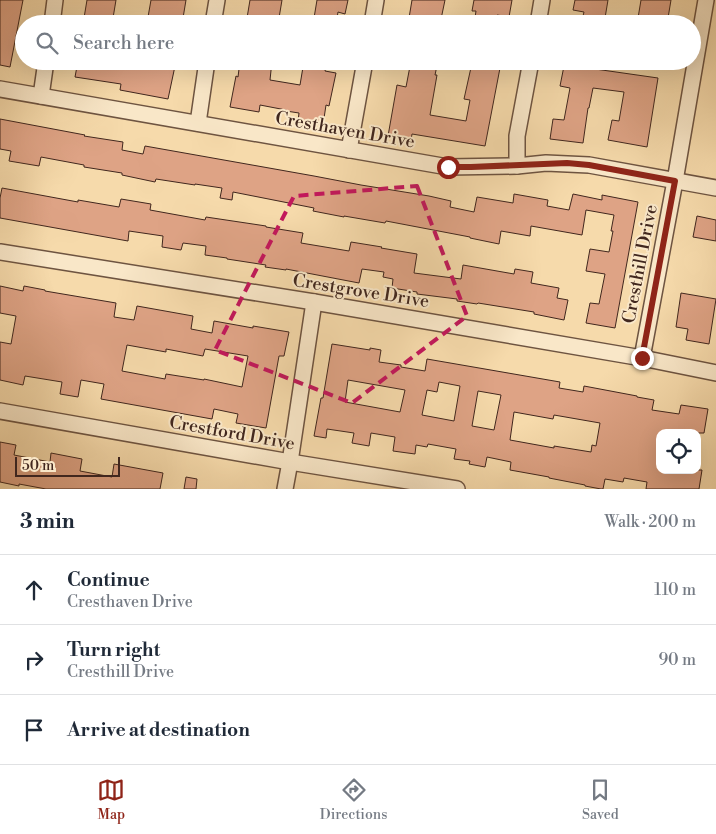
<!DOCTYPE html>
<meta charset="utf-8">
<style>
body{margin:0;font-family:"Libre Bodoni",serif;background:#f6f6f7;color:#1f2937}
.controls{position:absolute;right:15px;bottom:15px;display:grid;overflow:hidden;border-radius:10px;box-shadow:0 5px 20px #0002}
.controls button{width:45px;height:45px;display:grid;place-items:center;padding:0;border:0;border-bottom:1px solid #e0e1e3;background:#fff;color:#1f2937;font:25px sans-serif}
.scale{position:absolute;left:15px;bottom:12px;width:105px;box-sizing:border-box;padding-left:5px;border:2px solid #41271e;border-top:0;font-size:14px;line-height:18px;white-space:nowrap;color:#41271e;-webkit-text-stroke:4px #f9e7c8;paint-order:stroke}
.stop{position:absolute;width:15px;height:15px;margin:-11px;border:4px solid #8f2418;border-radius:50%;background:#fff}
.stop.end{background:#8f2418;border-color:#fff;box-shadow:0 1px 5px #0008}
.list{margin:0;padding:0;list-style:none}
h2{display:flex;justify-content:space-between;align-items:center;height:65px;margin:0;padding:0 20px;font-size:21px}
h2 small{font-size:16px;font-weight:400;color:#747a83}
.list li{display:grid;grid-template-columns:32px 1fr auto;gap:15px;align-items:center;box-sizing:border-box;height:70px;padding:0 20px;border-top:1px solid #e0e1e3}
.list b{display:block;font-size:19px;white-space:nowrap}
.list p{margin:0;font-size:16px;white-space:nowrap;color:#747a83}
.list em{font-size:16px;font-style:normal;color:#747a83}
.icon{flex:none;width:28px;height:28px;fill:none;stroke:currentColor;stroke-width:2;stroke-linecap:round;stroke-linejoin:round}
.map{position:relative;flex:none;width:716px;height:489px;overflow:hidden}
.search{position:absolute;background:#fff;box-shadow:0 5px 20px #0002;left:15px;right:15px;top:15px;height:55px;display:flex;align-items:center;gap:12px;box-sizing:border-box;padding:0 18px;border-radius:28px;color:#747a83;font-size:19px}
.sheet{height:275px;background:#fff}
nav{display:flex;justify-content:space-around;align-items:center;box-sizing:border-box;height:70px;border-top:1px solid #e0e1e3;background:#fff;font-size:14px;color:#747a83}
nav a{display:grid;justify-items:center;gap:2px}
nav .on{color:#8f2418}
.map>svg:first-child{display:block}
.building{fill:#dea385;stroke:#41271e;fill-rule:evenodd}
.lines{fill:none;stroke-linecap:round;stroke-linejoin:round}
.minor-casing{stroke:#6e5441;stroke-width:18}
.minor{stroke:#f9e7c8;stroke-width:15}
.route{stroke:#8f2418;stroke-width:6}
.marked{fill:none;stroke:#c2185b;stroke-width:4;stroke-dasharray:10 6;stroke-linejoin:round}
.labels{text-anchor:middle;dominant-baseline:central;stroke-width:4;stroke-linejoin:round;paint-order:stroke}
.street-label{font-size:18px;fill:#41271e;stroke:#f9e7c8}
</style>
<div class="map">
<svg width="716" height="489" viewBox="0 0 716 489">
<rect width="100%" height="100%" fill="#f6daab"/>
<filter id="stains"><feTurbulence type="fractalNoise" baseFrequency=".004" numOctaves="4"/><feColorMatrix values="0 0 0 0 .2 0 0 0 0 .09 0 0 0 0 .02 0 0 0 .5 -.17"/></filter>
<radialGradient id="worn" r=".72"><stop offset=".6" stop-color="#630" stop-opacity="0"/><stop offset="1" stop-color="#630" stop-opacity=".3"/></radialGradient>
<g class="building">
<path d="M0 0H23L10 67 0 65Z"/>
<path d="M87 0H116L112 24H83Z"/>
<path d="M151 0H186L182 24H150L152 18 148 17Z"/>
<path d="M250 0H282L278 24H246Z"/>
<path d="M317 0H348L345 14 338 12 336 24H313Z"/>
<path d="M412 0H445L440 24H408Z"/>
<path d="M474 0H512L509 17 497 15 496 24H474L476 11H472Z"/>
<path d="M575 0H608L604 24H581L584 12 573 10Z"/>
<path d="M641 0H671L667 24H637Z"/>
<path d="M78 61H99V63L124 67 126 61H144L175 66 168 99 120 90 121 84 75 77Z"/>
<path d="M240 61H272L270 80 300 85 304 61H327L325 71 336 73 329 106 326 105 323 125 298 121 299 113 286 111V110L260 105 259 112 230 107 236 76 238 77Z"/>
<path d="M411 61H438L435 75H437L430 115 466 121 470 100 464 99 472 63 500 68 485 146 412 134 411 140 388 136 397 85 406 87Z"/>
<path d="M565 61H597L595 69 658 78 647 147 608 140 612 120 619 121 624 92 593 88 589 108H588L583 143 550 139 553 119 564 120 570 88 560 86Z"/>
<path d="M0 119 85 135 84 136 123 142 122 150 143 154 145 146 314 176 361 185 429 196 451 201 450 207 474 212 477 197 513 203 514 194 548 200 547 206 569 210 573 194 602 200V195L638 202 615 328 586 323 590 303 599 304 605 274 586 271 590 249 609 252 613 231H611L614 215 586 210 582 235 531 226 530 236 501 231 499 244 470 238V237L386 221 385 223 344 216V217L313 211 314 208 233 192 232 200 220 198 222 188 195 184V185L156 179 155 182 122 175V173L84 167V165L41 157 39 166 9 161 11 151 0 149Z"/>
<path d="M2 188 78 202V200L119 207 121 199 151 204 150 210 205 220 206 217 266 226V227L303 233 301 243 349 251 351 242 382 247 381 248 417 254 414 273 461 279 463 265 514 274 515 269 533 272 531 283 559 288 557 298 568 300 564 320 534 314V312L478 303 477 304 457 301V299L417 294V292L392 288 393 279 383 277 384 272 362 269 359 283 286 269V270L265 267 266 265 227 259V258L205 255 206 246 183 243 181 250 162 247 163 236 129 231 128 241 0 218V198Z"/>
<path d="M697 216 716 220V241L693 237Z"/>
<path d="M0 286 23 291 24 286 45 290V291L116 303 114 317 134 320 137 306 193 316 191 329 212 333 214 321 253 328V326L289 332 284 356H279L266 428 236 423 238 414 214 409 212 419 101 399 104 384 81 380 78 397 60 394 62 382 25 376 23 385 0 380V342L11 344 16 316 0 313ZM127 345 166 352V349L203 356 205 349 248 356 242 387 204 379V380L166 374 165 379 122 371Z"/>
<path d="M681 293 716 299 709 344 686 340 688 329 676 327Z"/>
<path d="M332 344 370 350V348L381 350 379 362 401 365V367L425 371 427 359 560 382 559 388 583 392 584 386 637 396V397L654 400 652 410 679 414 681 405 708 409 704 433H660V470H702L699 489H646L647 482 624 478 623 482 605 479 603 489H601L585 486V485L549 478V477L510 470 511 462 487 457 485 467 469 464 470 461 454 459 456 449 428 444 427 447 416 445 415 454 393 451 395 437 371 433 369 446 352 443 354 433 327 429 326 438 314 436 321 398H323ZM348 380 405 390 400 412 345 402ZM439 382 460 386 454 421 422 415 427 390 437 392ZM478 391 501 395 494 430 472 426ZM514 412 553 419 554 415 600 423 596 446 592 445 591 452 554 446V448L510 440Z"/>
<path d="M0 442 16 445 14 455 50 462 51 453 82 459 80 471 112 477 114 464 163 473 160 489H46L19 484V486L0 482Z"/>
<path d="M186 477 197 479 196 489H184Z"/>
</g>
<g class="lines">
<g class="minor-casing">
<g id="minor">
<path d="M52 24 55 0"/>
<path d="M213 24 217 0"/>
<path d="M372 24 376 0"/>
<path d="M538 24 542 0"/>
<path d="M0 89 448 167 517 166 546 163 589 165 716 188"/>
<path d="M41 96 46 61"/>
<path d="M198 123 207 61"/>
<path d="M349 150 365 61"/>
<path d="M517 166V136L531 61"/>
<path d="M0 252 314 302 642 358 716 373"/>
<path d="M642 358 675 181 706 0"/>
<path d="M0 411 290 462 457 489"/>
<path d="M285 489 290 462 314 302"/>
</g>
</g>
<use href="#minor" class="minor"/>
</g>
<g class="lines">
<path class="route" d="M448 167H471L567 163 589 165 675 181 642 358"/>
</g>
<path class="marked" d="M417 186 467 316 352 403 215 350 294 196Z"/>
<g class="labels">
<g class="street-label">
<text transform="translate(345 130) rotate(10)">Cresthaven Drive</text>
<text transform="translate(640 264) rotate(-79)">Cresthill Drive</text>
<text transform="translate(361 291) rotate(9)">Crestgrove Drive</text>
<text transform="translate(232 433) rotate(10)">Crestford Drive</text>
</g>
</g>
<rect width="100%" height="100%" filter="url(#stains)"/>
<rect width="100%" height="100%" fill="url(#worn)"/>
</svg>
<div class="controls">
<button><svg class="icon" aria-label="locate" viewBox="0 0 24 24"><circle cx="12" cy="12" r="6"/><path d="M12 2v4M12 18v4M2 12h4M18 12h4"/></svg></button>
</div>
<div class="scale">50 m</div>
<div class="stop" style="left:448px;top:167px"></div>
<div class="stop end" style="left:642px;top:358px"></div>
<div class="search"><svg class="icon" aria-label="search" viewBox="0 0 24 24"><circle cx="10" cy="10" r="6"/><path d="M15 15l6 6"/></svg>Search here</div>
</div>
<section class="sheet">
<h2>3 min<small>Walk · 200 m</small></h2>
<ul class="list">
<li><svg class="icon" aria-label="ahead" viewBox="0 0 24 24"><path d="M12 20V5M6 11l6-6 6 6"/></svg><div><b>Continue</b><p>Cresthaven Drive</p></div><em>110 m</em></li>
<li><svg class="icon" aria-label="right" viewBox="0 0 24 24"><path d="M7 20v-9h11M14 6l5 5-5 5"/></svg><div><b>Turn right</b><p>Cresthill Drive</p></div><em>90 m</em></li>
<li><svg class="icon" aria-label="arrive" viewBox="0 0 24 24"><path d="M6 21V4h12l-3 4 3 4H6"/></svg><div><b>Arrive at destination</b></div></li>
</ul>
</section>
<nav>
<a class="on"><svg class="icon" aria-label="map" viewBox="0 0 24 24"><path d="M3 6l6-2 6 2 6-2v14l-6 2-6-2-6 2zM9 4v14M15 6v14"/></svg>Map</a>
<a><svg class="icon" aria-label="directions" viewBox="0 0 24 24"><path d="M12 3l9 9-9 9-9-9zM9 14v-3h6M13 9l2 2-2 2"/></svg>Directions</a>
<a><svg class="icon" aria-label="saved" viewBox="0 0 24 24"><path d="M7 4h10v16l-5-4-5 4z"/></svg>Saved</a>
</nav>
